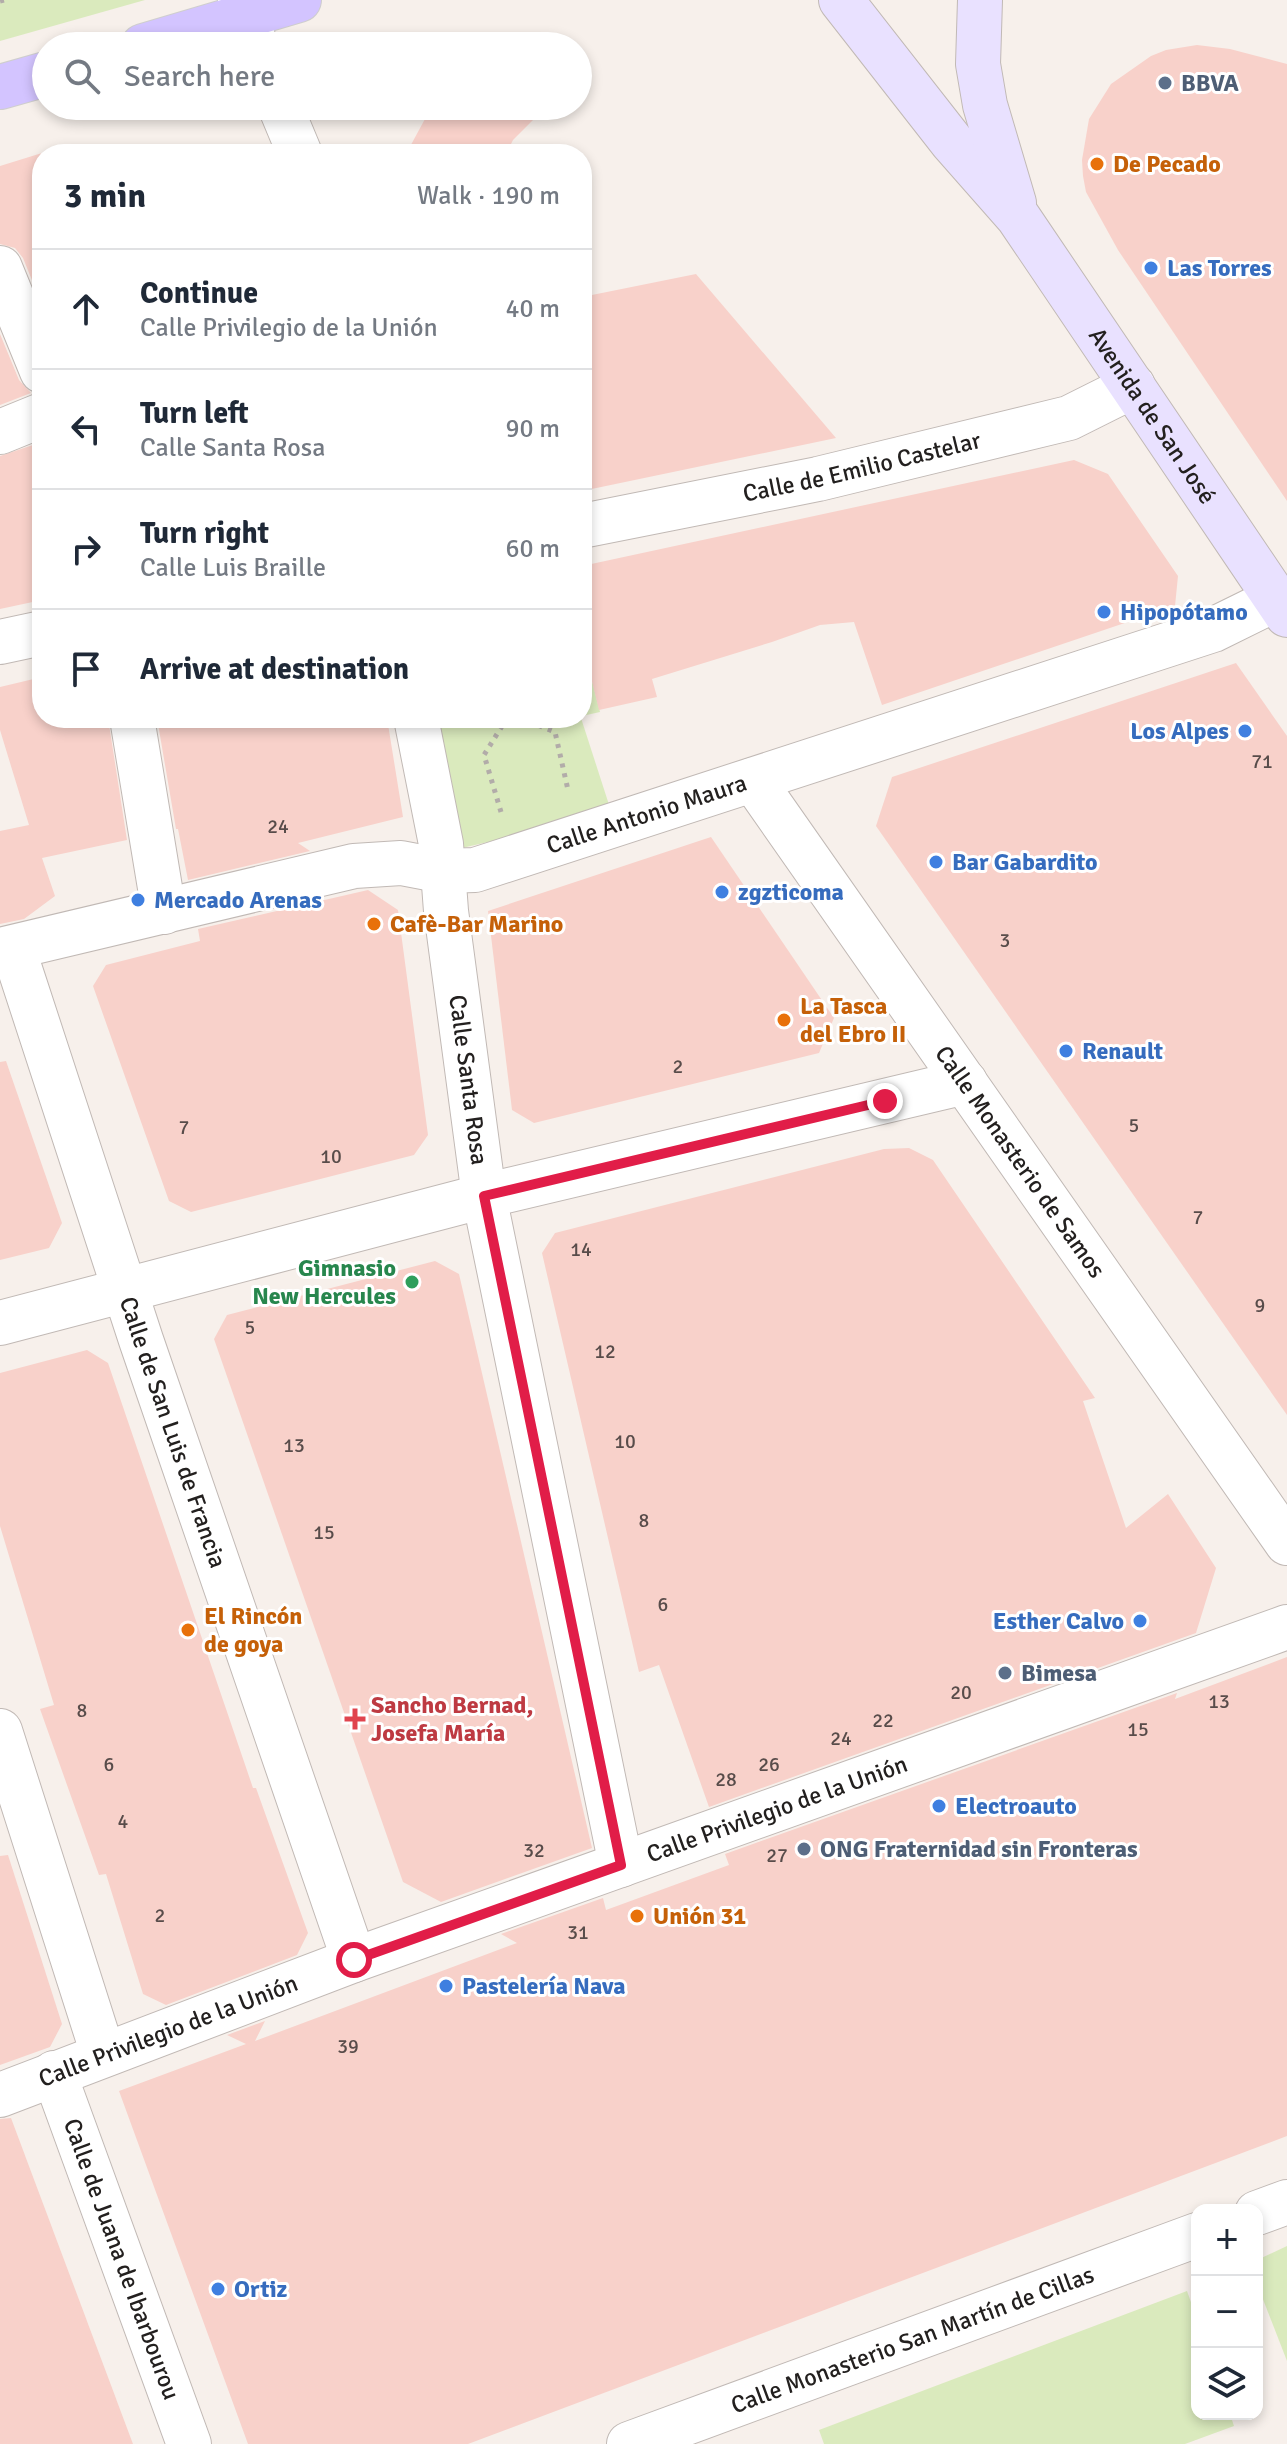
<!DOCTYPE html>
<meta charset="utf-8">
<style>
body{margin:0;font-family:Signika,sans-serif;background:#f6f6f7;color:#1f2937}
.controls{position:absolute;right:24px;bottom:24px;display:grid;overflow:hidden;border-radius:16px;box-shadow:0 4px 12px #0003}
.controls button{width:72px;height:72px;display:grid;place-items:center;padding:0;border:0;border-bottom:2px solid #e0e1e3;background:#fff;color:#1f2937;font:40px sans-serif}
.stop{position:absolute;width:24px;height:24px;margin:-18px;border:6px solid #e11d48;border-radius:50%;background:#fff}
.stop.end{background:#e11d48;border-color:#fff;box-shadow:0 2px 8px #0008}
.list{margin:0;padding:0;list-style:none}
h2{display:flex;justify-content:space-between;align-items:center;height:104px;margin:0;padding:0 32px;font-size:34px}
h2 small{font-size:26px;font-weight:400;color:#747a83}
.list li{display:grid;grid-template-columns:52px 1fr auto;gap:24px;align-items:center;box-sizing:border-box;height:120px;padding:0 32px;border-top:2px solid #e0e1e3}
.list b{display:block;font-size:30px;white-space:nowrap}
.list p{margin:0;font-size:26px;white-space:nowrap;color:#747a83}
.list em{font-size:26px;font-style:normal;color:#747a83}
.icon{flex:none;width:44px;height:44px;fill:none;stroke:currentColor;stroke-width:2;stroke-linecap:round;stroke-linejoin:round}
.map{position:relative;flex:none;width:1287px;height:2444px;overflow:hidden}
.search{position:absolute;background:#fff;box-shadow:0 4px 12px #0003;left:32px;top:32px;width:560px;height:88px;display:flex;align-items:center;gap:20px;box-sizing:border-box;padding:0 28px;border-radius:44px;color:#747a83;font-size:30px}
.panel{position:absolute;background:#fff;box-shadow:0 4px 12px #0003;left:32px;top:144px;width:560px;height:584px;border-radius:32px}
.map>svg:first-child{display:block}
.green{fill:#daeabd}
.building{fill:#f8d1ca}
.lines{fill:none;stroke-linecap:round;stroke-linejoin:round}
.street-casing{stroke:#c1b9b5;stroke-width:46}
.secondary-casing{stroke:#c1b9b5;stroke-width:46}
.primary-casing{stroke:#cfcece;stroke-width:46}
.path{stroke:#b2aca9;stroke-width:5;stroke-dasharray:4 6;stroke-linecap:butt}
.street{stroke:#fff;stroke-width:44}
.secondary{stroke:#e9e1ff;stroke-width:44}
.primary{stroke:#d3c4ff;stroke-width:44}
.route{stroke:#e11d48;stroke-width:10}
.service-dot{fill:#5c6f8a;stroke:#fff;stroke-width:3}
.food-dot{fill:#e8710a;stroke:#fff;stroke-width:3}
.shop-dot{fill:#3f7fe0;stroke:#fff;stroke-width:3}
.leisure-dot{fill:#2e9e5b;stroke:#fff;stroke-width:3}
.health-dot{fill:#e0444e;stroke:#fff;stroke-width:3}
.labels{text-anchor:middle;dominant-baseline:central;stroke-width:6;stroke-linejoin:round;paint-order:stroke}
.number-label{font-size:20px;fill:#584c4a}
.service-label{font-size:24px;font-weight:bold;fill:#4e5e75;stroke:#fff;text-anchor:start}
.food-label{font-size:24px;font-weight:bold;fill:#c56008;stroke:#fff;text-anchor:start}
.shop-label{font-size:24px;font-weight:bold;fill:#366cbe;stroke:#fff;text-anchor:start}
.street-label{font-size:24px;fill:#23201f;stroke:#fff}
.leisure-label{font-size:24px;font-weight:bold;fill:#27864d;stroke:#fff;text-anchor:end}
.health-label{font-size:24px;font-weight:bold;fill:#be3a42;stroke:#fff;text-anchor:start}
</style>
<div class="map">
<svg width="1287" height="2444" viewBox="0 0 1287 2444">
<rect width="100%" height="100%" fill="#f7f0eb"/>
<g class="green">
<path d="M0 0H145L0 41Z"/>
<path d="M582 641 600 712 582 716Z"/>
<path d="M423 718H581L612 814 453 850Z"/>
<path d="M1287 2246V2361L1257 2284V2260Z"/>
<path d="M1187 2291 1197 2319V2414H1230L1234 2426 1185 2444H824L819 2430Z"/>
</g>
<g class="building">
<path d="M1197 45 1230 49 1287 64V501L1118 250 1086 192 1083 176 1082 160 1089 119 1111 84 1151 56 1166 50Z"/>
<path d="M432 106H547L513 140 506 154H406Z"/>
<path d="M42 153V305L23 258 15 248 0 244V166Z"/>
<path d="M696 274 836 438 582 491V297Z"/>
<path d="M0 334 19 380 31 393 0 405Z"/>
<path d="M42 442V600L0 609V456Z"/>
<path d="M1074 460 1108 474 1178 576 1175 606 882 705 854 622 820 625 772 642 652 679 657 697 599 710 582 641V566Z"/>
<path d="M1236 663 1287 736V1415L876 826 892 777Z"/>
<path d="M42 677V718H108L127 840 42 858 55 896 24 919 0 924V831L29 825 0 730V687Z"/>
<path d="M157 718H387L403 817 298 843 310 851 188 880 178 829H176Z"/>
<path d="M711 837 834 1018 819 1053 534 1123 512 1110 488 911Z"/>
<path d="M368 890 398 910 428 1135 414 1155 191 1212 169 1201 93 986 106 965 200 941 198 929Z"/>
<path d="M6 1061 62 1223 49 1248 0 1260V1062Z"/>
<path d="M909 1148 933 1160 1095 1398 1083 1401 1126 1528 1168 1494 1216 1568 1196 1633 709 1807 659 1665 639 1672 542 1253 555 1233 884 1149Z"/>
<path d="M435 1261 459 1274 592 1848 441 1902 403 1882 214 1339 227 1315Z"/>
<path d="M87 1350 108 1363 253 1788H256L308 1933 297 1955 166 2005 143 1994 106 1874 99 1875 40 1709 54 1705 0 1526V1373Z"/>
<path d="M1287 1657V2136L468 2444H248L119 2091 246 2044 227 2035 265 2021 255 2041 517 1943 501 1934 603 1898 606 1910 729 1865 725 1854 1177 1693 1175 1699Z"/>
<path d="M8 1855 62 2024 50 2047 0 2065V1856Z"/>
<path d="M11 2118 133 2444H0V2119Z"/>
</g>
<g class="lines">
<g class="street-casing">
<g id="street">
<path d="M240 0 256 46"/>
<path d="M280 106 300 154"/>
<path d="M0 268 42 371"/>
<path d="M0 432 42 415"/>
<path id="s1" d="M582 526 818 479 1069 418 1133 386"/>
<path d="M0 642 42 633"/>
<path d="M132 718 164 912"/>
<path id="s2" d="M416 718 441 844 446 911 484 1196 621 1865"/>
<path id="s3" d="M753 780 1287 1543"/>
<path id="s4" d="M13 948 141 1340 354 1960"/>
<path id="s5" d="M0 950 354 866 401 863 443 871 475 870 1213 630 1276 599"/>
<path d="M0 1323 484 1196 965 1082"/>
<path d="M0 1731 103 2054"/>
<path id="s6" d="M54 2073 189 2444"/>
<path id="s7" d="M0 2095 354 1960 1287 1627"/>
<path d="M1257 2213 1287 2202"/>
<path id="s8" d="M629 2444 1197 2235"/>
</g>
</g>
<g class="secondary-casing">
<g id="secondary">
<path id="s9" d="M841 0 952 142 1018 217 1287 615"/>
<path d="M980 0 978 64 985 105 1014 203"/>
</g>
</g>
<g class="primary-casing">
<g id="primary">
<path d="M143 46 299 0"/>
<path d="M0 87 46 74"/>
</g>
</g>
<g class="path">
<path d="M0 1 4 0"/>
<path d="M520 718 555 732 568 790"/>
<path d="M501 812 484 755 507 718"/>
</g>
<use href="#street" class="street"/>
<use href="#secondary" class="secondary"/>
<use href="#primary" class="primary"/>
</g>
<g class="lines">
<path class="route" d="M354 1960 621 1865 484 1196 885 1101"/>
</g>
<g class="service-dot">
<circle cx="1165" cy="83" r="8"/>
<circle cx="1005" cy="1673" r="8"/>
<circle cx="804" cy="1849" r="8"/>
</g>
<g class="food-dot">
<circle cx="1097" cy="164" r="8"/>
<circle cx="374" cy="924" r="8"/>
<circle cx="784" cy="1020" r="8"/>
<circle cx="188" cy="1630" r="8"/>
<circle cx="637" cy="1916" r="8"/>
</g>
<g class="shop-dot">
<circle cx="1151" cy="268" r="8"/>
<circle cx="1104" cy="612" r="8"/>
<circle cx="1245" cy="731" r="8"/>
<circle cx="936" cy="862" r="8"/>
<circle cx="722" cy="892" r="8"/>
<circle cx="138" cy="900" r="8"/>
<circle cx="1066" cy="1051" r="8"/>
<circle cx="1140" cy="1621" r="8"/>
<circle cx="939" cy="1806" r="8"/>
<circle cx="446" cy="1986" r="8"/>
<circle cx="218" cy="2289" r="8"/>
</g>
<circle class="leisure-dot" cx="412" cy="1282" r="8"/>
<path class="health-dot" d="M351 1707h8v8h8v8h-8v8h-8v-8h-8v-8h8z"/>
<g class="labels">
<g class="number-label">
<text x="1262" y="761">71</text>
<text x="278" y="826">24</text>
<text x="1005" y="940">3</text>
<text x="678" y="1066">2</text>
<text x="1134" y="1125">5</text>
<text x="184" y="1127">7</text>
<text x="331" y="1156">10</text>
<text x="1198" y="1217">7</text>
<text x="581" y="1249">14</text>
<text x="1260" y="1305">9</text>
<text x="250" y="1327">5</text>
<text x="605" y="1351">12</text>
<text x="625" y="1441">10</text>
<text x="294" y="1445">13</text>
<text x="644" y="1520">8</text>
<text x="324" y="1532">15</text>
<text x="663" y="1604">6</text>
<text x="961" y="1692">20</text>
<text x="1219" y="1701">13</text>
<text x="82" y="1710">8</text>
<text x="883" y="1720">22</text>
<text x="1138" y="1729">15</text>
<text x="841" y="1738">24</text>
<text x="109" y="1764">6</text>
<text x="769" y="1764">26</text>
<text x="726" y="1779">28</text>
<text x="123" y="1821">4</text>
<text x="534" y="1850">32</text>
<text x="777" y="1855">27</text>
<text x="160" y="1915">2</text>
<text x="578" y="1932">31</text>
<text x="348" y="2046">39</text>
</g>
<g class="service-label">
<text x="1181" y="83">BBVA</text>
<text x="1021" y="1673">Bimesa</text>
<text x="820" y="1849">ONG Fraternidad sin Fronteras</text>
</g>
<g class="food-label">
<text x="1113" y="164">De Pecado</text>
<text x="390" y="924">Cafè-Bar Marino</text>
<text x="800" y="1006">La Tasca<tspan x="800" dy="28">del Ebro II</tspan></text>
<text x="204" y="1616">El Rincón<tspan x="204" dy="28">de goya</tspan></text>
<text x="653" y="1916">Unión 31</text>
</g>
<g class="shop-label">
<text x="1167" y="268">Las Torres</text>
<text x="1120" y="612">Hipopótamo</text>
<text x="1229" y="731" text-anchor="end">Los Alpes</text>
<text x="952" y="862">Bar Gabardito</text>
<text x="738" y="892">zgzticoma</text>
<text x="154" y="900">Mercado Arenas</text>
<text x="1082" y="1051">Renault</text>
<text x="1124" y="1621" text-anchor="end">Esther Calvo</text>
<text x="955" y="1806">Electroauto</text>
<text x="462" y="1986">Pastelería Nava</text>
<text x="234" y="2289">Ortiz</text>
</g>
<g class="street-label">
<text stroke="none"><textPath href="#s9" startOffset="520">Avenida de San José</textPath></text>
<text stroke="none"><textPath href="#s1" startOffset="286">Calle de Emilio Castelar</textPath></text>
<text stroke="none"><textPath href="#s5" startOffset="666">Calle Antonio Maura</textPath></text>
<text stroke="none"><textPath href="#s2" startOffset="366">Calle Santa Rosa</textPath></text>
<text stroke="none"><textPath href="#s3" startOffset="466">Calle Monasterio de Samos</textPath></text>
<text stroke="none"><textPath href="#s4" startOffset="510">Calle de San Luis de Francia</textPath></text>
<text stroke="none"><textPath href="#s7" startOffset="828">Calle Privilegio de la Unión</textPath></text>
<text stroke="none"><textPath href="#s7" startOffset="180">Calle Privilegio de la Unión</textPath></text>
<text stroke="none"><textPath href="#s6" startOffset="198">Calle de Juana de Ibarbourou</textPath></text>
<text stroke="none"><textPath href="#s8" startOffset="302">Calle Monasterio San Martín de Cillas</textPath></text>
</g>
<g class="leisure-label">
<text x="396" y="1268">Gimnasio<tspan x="396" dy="28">New Hercules</tspan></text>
</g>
<g class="health-label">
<text x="371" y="1705">Sancho Bernad,<tspan x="371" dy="28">Josefa María</tspan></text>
</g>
</g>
</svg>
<div class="controls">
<button>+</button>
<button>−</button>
<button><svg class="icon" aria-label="layers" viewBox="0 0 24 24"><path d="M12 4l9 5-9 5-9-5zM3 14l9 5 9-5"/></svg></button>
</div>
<div class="stop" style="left:354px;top:1960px"></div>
<div class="stop end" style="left:885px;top:1101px"></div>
<div class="search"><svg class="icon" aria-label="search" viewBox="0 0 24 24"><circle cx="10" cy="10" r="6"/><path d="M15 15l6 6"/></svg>Search here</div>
<section class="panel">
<h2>3 min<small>Walk · 190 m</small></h2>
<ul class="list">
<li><svg class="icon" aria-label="ahead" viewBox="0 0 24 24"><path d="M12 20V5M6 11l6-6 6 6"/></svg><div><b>Continue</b><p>Calle Privilegio de la Unión</p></div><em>40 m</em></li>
<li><svg class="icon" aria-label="left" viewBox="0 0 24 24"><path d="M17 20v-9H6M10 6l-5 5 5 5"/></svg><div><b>Turn left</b><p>Calle Santa Rosa</p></div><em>90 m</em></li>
<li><svg class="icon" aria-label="right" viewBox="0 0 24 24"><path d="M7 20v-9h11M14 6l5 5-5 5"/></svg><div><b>Turn right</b><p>Calle Luis Braille</p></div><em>60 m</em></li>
<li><svg class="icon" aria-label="arrive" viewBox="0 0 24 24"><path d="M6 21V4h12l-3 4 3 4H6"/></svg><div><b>Arrive at destination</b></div></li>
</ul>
</section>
</div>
